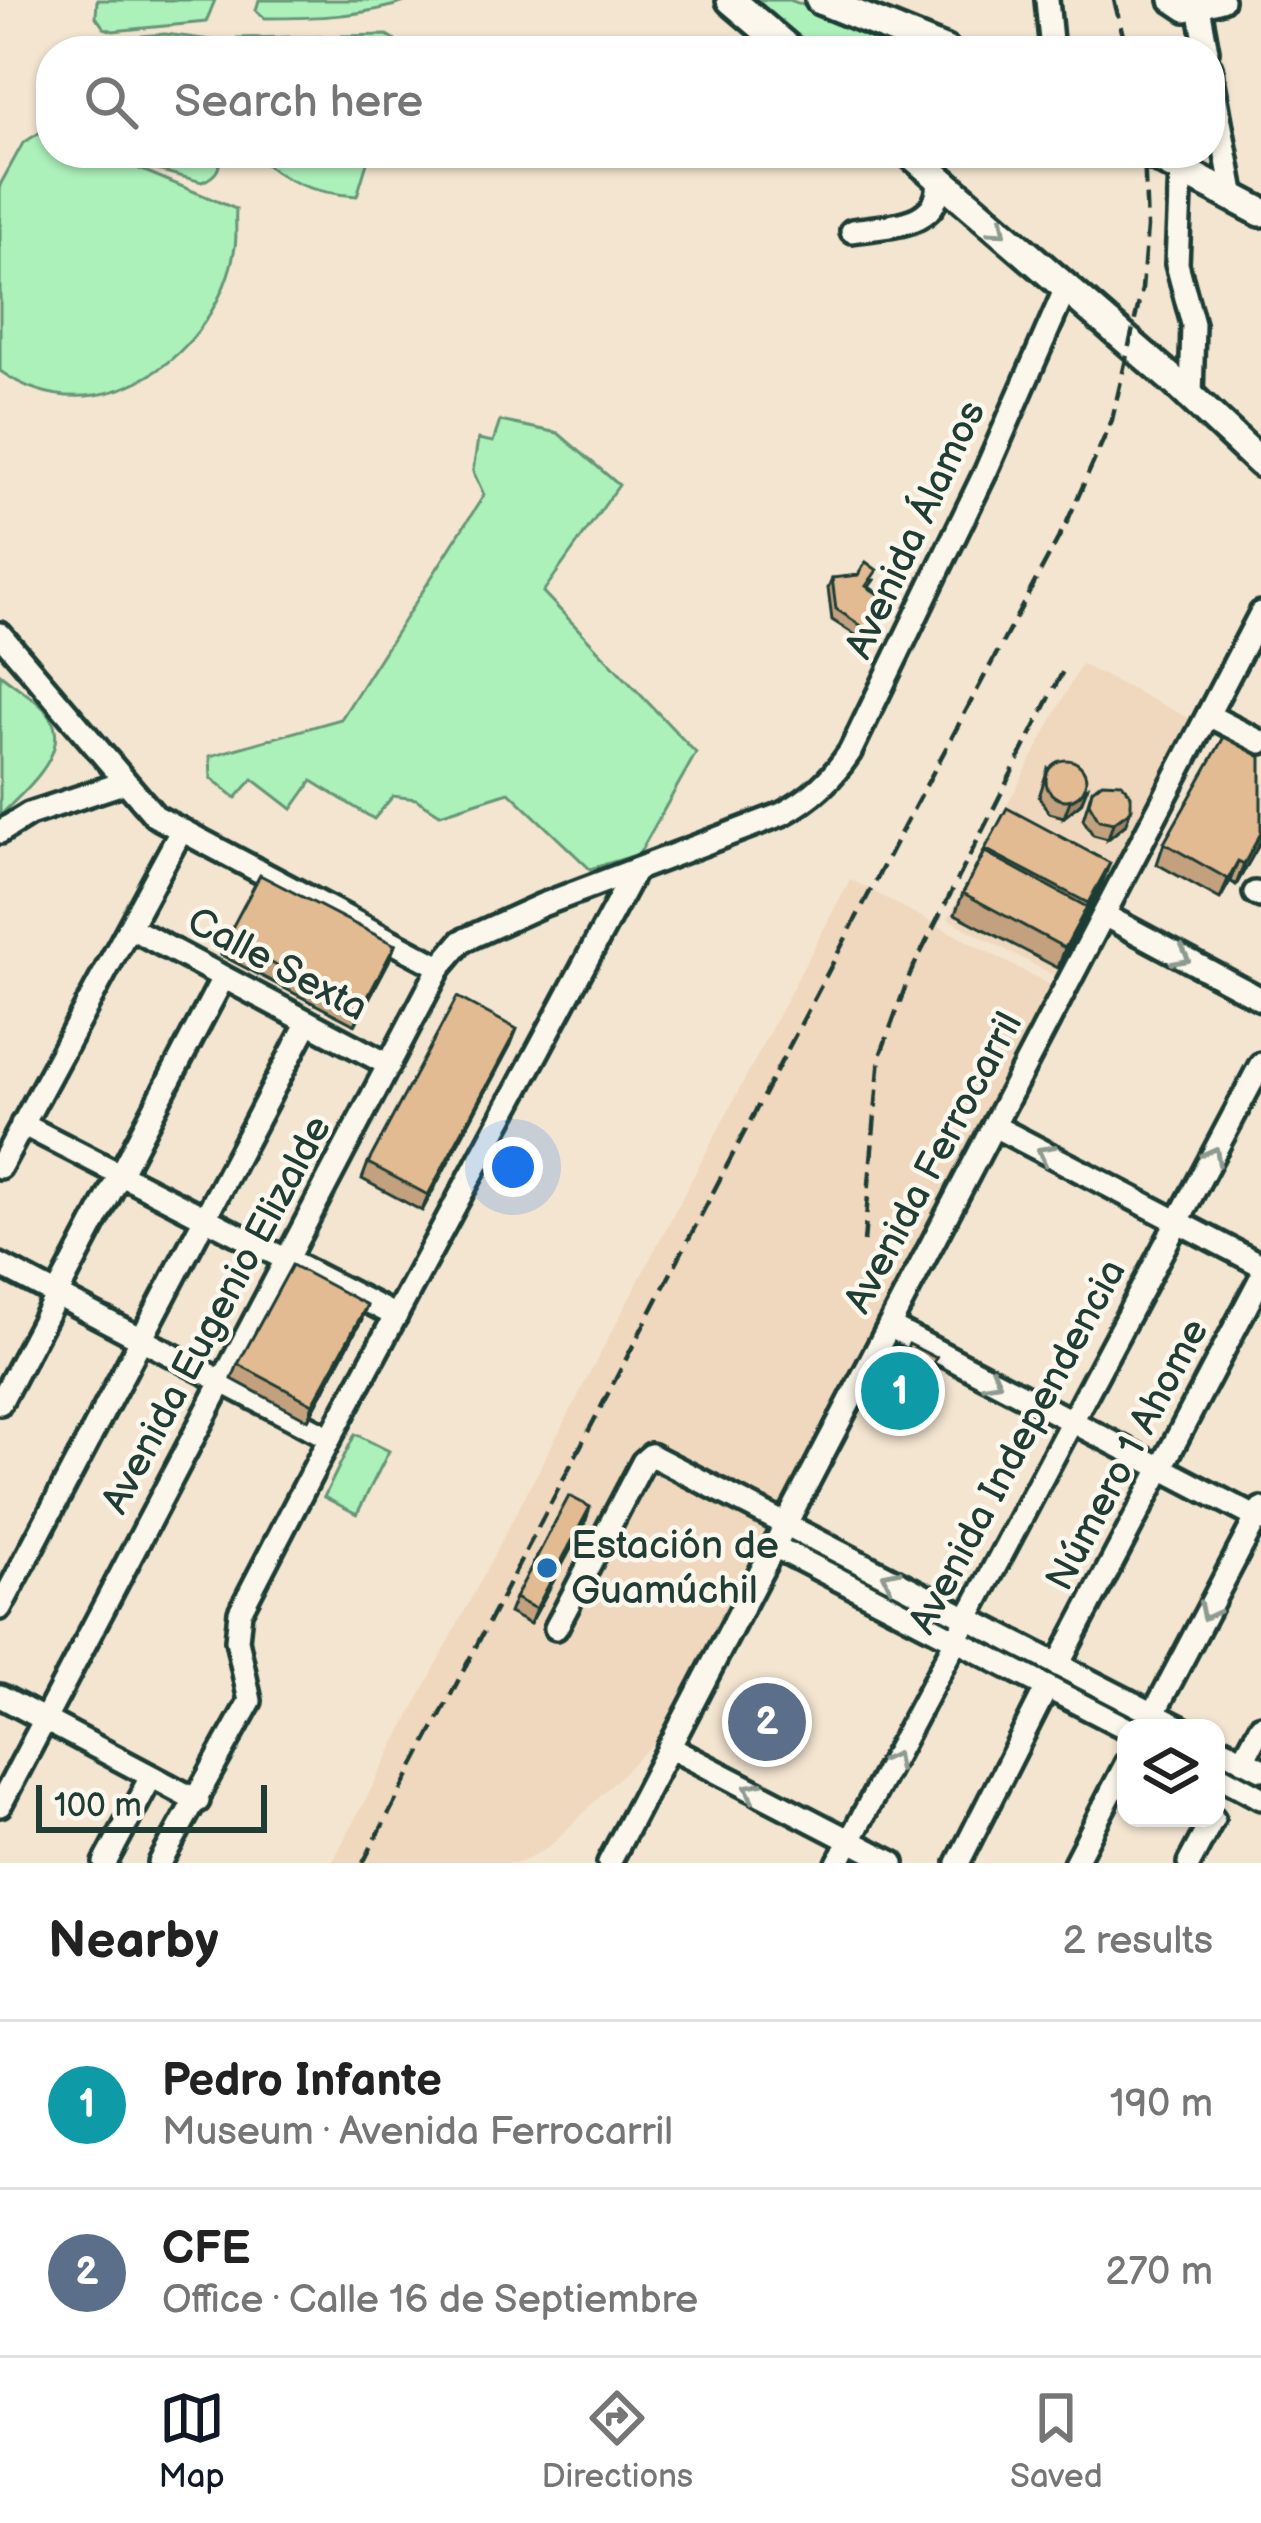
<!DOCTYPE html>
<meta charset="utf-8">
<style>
body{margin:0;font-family:"Balsamiq Sans",sans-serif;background:#f6f6f6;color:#222}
.controls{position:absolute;right:36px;bottom:36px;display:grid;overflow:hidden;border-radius:24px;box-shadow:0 3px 9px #0004}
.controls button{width:108px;height:108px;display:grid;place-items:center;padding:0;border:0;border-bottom:3px solid #e0e0e0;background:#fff;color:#222;font:60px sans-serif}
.scale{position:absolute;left:36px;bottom:30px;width:231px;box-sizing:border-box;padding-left:12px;border:6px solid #1f3d34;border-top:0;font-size:33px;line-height:42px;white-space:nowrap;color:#1f3d34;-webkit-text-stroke:9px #fbf7ec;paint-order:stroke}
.you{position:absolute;left:513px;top:1167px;width:42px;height:42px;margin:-30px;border:9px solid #fff;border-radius:50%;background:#1a73e8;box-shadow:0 0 0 18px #1a73e833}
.badge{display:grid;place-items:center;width:78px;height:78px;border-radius:50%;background:#111827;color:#fff;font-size:39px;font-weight:700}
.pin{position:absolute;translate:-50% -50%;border:6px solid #fff;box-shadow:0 3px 12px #0006}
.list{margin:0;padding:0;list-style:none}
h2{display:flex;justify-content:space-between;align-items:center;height:156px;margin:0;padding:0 48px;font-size:51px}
h2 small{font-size:39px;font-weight:400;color:#767676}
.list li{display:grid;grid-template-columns:78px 1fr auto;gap:36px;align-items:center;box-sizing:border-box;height:168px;padding:0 48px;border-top:3px solid #e0e0e0}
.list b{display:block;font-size:45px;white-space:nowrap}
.list p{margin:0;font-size:39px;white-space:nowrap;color:#767676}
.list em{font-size:39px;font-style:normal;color:#767676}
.icon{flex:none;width:66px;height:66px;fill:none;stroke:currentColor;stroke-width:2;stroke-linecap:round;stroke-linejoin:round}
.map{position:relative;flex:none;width:1261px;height:1863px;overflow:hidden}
.search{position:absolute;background:#fff;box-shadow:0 3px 9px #0004;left:36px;right:36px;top:36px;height:132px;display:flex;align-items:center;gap:30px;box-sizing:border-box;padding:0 42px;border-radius:48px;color:#767676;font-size:45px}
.sheet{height:492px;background:#fff}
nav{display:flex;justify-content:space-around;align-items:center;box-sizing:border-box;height:168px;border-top:3px solid #e0e0e0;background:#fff;font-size:33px;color:#767676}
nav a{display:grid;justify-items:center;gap:6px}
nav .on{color:#111827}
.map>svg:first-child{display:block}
.built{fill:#efd8be}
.green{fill:#acf0ba;stroke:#669677;stroke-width:3}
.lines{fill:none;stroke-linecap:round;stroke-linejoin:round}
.minor-casing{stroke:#1f3d34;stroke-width:30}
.major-casing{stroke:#1f3d34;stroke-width:36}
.minor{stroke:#fbf7ec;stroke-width:21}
.major{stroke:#fbf7ec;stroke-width:27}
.rail{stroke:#1f3d34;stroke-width:4.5;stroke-dasharray:18 9;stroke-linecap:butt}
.wall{fill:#c3a17e;stroke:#1f3d34;stroke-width:3}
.shaded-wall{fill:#9f8367;stroke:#1f3d34;stroke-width:3}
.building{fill:#e3bb93;stroke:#1f3d34;stroke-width:3}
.oneway{stroke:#8d9a90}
.poi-dot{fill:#1f6fb2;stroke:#fbf7ec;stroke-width:4.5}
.labels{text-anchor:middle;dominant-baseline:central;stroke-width:9;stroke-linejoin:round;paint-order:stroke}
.street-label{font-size:39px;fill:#1f3d34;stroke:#fbf7ec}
.poi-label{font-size:39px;fill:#1f3d34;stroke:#fbf7ec;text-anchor:start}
</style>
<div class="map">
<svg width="1261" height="1863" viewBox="0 0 1261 1863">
<rect width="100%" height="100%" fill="#f4e5d1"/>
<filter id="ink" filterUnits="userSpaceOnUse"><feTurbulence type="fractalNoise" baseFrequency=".00833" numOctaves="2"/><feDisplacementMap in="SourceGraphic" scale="24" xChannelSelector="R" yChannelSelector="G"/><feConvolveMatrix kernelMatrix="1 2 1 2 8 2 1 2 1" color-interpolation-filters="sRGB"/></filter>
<g filter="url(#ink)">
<g class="built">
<path d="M1081 664 1193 720 1057 977 948 919Z"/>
<path d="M850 879 1052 986 658 1739 551 1845 521 1863H332Z"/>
</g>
<g class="green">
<path d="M97 0H215L206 22 113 31 104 28 96 17Z"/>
<path d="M259 0H411C363 17 315 18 265 18L256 10Z"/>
<path d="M748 0H790L871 31 884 51H808Z"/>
<path d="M165 34 212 40V51H118L142 36Z"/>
<path d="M387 35 399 43 401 51H232L237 38Z"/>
<path d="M39 133 51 134V153H220C221 169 216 176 202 182L116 159 236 209C235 221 237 235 235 247 217 355 100 441 0 371V185L23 143Z"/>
<path d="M252 153H370L357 196C314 193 284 183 252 153Z"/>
<path d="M500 421 558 433 619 485 543 592 696 753 639 854 590 869 509 792 440 814 416 799 393 796 374 819 312 781 292 809 253 779 236 798 211 778 210 756 341 719 484 495 473 471 478 439 493 442Z"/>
<path d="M0 674C14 686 34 697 46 711 78 749 23 791 0 816Z"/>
<path d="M355 1434 389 1451 357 1514 324 1497Z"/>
</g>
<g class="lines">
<g class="minor-casing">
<g id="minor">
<path d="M1047 0 1052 51"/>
<path d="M1171 0 1186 10 1222 0"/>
<path d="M1199 7 1207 51"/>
<path d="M1210 67 1234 198"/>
<path d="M1181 170 1177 264 1193 324 1191 398"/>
<path d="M852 231C888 225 944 228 938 177"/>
<path d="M0 634 155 816 440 967"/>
<path d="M1208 715 1261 742"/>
<path d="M0 832 29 814 123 783"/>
<path d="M1255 893 1261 896"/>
<path d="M1104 915 1261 999"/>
<path d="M131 928 389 1065"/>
<path d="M22 1124 396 1316"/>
<path d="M994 1126 1261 1265"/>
<path d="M0 1167 180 833"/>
<path d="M0 1265 330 1438"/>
<path d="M889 1326 1261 1520"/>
<path d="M0 1403 223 978"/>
<path d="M774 1546 1126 1728"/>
<path d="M0 1608 308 1022"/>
<path d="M556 1628 643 1462 651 1455 1181 1728"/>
<path d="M1058 1665 1261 1278"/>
<path d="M0 1696 198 1801"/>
<path d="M1146 1728 1261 1509"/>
<path d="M1216 1746 1261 1769"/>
<path d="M669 1747 893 1863"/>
<path d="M1243 1760 1261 1726"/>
<path d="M1216 1774 1261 1798"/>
<path d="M0 1805 440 967 462 941 542 905 782 814C812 798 831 780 850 752L986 471 1066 288"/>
<path d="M105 1863 151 1777"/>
<path d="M160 1863 250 1701 237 1640 240 1612 330 1438 635 870"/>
<path d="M609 1863 1261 613"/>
<path d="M838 1863 1261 1064"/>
<path d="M958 1863 1047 1687"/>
<path d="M1075 1863 1126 1764"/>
<path d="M1189 1863 1213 1818"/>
</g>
</g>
<g class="major-casing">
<g id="major">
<path d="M731 0 791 51"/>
<path d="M820 0 946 51"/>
<path d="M910 153 1174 381 1261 463"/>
<path d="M1149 153 1261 212"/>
</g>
</g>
<use href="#minor" class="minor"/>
<use href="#major" class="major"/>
<g class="rail">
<path d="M1114 0 1127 51"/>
<path d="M864 1242 880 1056 910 974 1063 671"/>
<path d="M363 1863 899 836 1067 522 1112 420 1142 289 1147 227 1144 153"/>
</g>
</g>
<g class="wall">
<path d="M832 578 874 580 869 587 892 603 888 613 868 643 832 620 828 588Z"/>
<path d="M1048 768 1087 788 1081 803 1064 817 1049 813 1039 797Z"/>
<path d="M1092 790 1125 825 1108 839 1093 835 1083 819Z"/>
<path d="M1261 841 1236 885 1230 881 1220 899 1157 864 1164 843Z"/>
<path d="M985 849 1102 883 1058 968 955 914 963 893Z"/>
<path d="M226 939 395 945 389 961 355 1025 221 955Z"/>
<path d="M511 1044 422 1211 362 1179 368 1163Z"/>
<path d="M361 1321 308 1420 232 1379 238 1364Z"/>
<path d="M936 1358 909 1416 875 1398 881 1383 897 1368Z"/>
<path d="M590 1507 585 1523 530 1624 509 1613 515 1598Z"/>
</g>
<g class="shaded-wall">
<path d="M892 603 888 613 868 643 872 633Z"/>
<path d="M1087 788 1081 803 1064 817 1070 801Z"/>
<path d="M1131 810 1125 825 1108 839 1113 823Z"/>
<path d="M1261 833V841L1236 885 1244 864Z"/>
<path d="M1238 861 1230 881 1220 899 1228 879Z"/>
<path d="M1110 863 1102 883 1058 968 1065 948Z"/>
<path d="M395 945 389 961 355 1025 361 1010Z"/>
<path d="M517 1029 511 1044 422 1211 428 1195Z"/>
<path d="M367 1305 361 1321 308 1420 313 1404Z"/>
<path d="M936 1358 930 1373 909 1416 914 1400Z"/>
<path d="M590 1507 585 1523 530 1624 536 1609Z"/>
</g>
<g class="building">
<path d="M866 562 877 570 866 586 892 603 872 633 836 609 832 578 858 575Z"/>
<path d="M1224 737 1261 757V833L1244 864 1238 861 1228 879 1164 843Z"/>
<circle cx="1066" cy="780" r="20"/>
<path d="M1102 782 1122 783 1131 795V810L1113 823 1099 820 1089 803 1092 790Z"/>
<path d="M1007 808 1110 863 1088 903 985 849Z"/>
<path d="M985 852 1087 907 1065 948 963 893Z"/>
<path d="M260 875 395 945 361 1010 226 939Z"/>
<path d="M457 997 517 1029 428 1195 368 1163Z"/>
<path d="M292 1265 367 1305 313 1404 238 1364Z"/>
<path d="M909 1344 936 1358 914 1400 881 1383 890 1364 897 1368Z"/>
<path d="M569 1496 590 1507 536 1609 515 1598Z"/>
</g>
<defs><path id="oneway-chevron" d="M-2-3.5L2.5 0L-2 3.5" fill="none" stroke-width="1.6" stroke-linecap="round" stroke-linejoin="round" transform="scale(3)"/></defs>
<g class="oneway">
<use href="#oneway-chevron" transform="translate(999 229) rotate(41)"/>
<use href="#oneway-chevron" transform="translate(1182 957) rotate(28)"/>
<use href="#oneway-chevron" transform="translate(1045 1153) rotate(-152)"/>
<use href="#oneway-chevron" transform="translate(1213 1155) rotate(-62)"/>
<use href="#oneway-chevron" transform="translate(993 1380) rotate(28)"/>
<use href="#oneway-chevron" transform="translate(890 1578) rotate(-153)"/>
<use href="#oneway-chevron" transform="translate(1207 1612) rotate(117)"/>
<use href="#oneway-chevron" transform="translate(893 1760) rotate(-62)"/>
<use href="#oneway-chevron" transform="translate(752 1790) rotate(-153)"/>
</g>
</g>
<circle class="poi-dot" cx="547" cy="1568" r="12"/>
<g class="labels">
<g class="street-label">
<text transform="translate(916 530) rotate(-65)">Avenida Álamos</text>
<text transform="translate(277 965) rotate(28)">Calle Sexta</text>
<text transform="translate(934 1163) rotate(-62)">Avenida Ferrocarril</text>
<text transform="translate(217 1315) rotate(-62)">Avenida Eugenio Elizalde</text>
<text transform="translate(1018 1447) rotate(-62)">Avenida Independencia</text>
<text transform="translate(1128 1455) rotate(-62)">Número 1 Ahome</text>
</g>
<g class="poi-label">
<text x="571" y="1546">Estación de<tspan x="571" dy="45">Guamúchil</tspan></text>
</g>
</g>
</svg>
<div class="controls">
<button><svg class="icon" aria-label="layers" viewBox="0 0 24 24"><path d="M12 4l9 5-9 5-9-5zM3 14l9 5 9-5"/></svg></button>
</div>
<div class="scale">100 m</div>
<div class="you"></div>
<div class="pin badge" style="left:900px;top:1391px;background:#0f9aa8">1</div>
<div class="pin badge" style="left:767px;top:1722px;background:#5c6f8a">2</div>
<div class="search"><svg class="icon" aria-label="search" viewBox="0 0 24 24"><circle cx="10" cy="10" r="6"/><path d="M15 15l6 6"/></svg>Search here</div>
</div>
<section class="sheet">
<h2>Nearby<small>2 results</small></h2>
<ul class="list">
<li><span class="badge" style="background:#0f9aa8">1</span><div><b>Pedro Infante</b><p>Museum · Avenida Ferrocarril</p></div><em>190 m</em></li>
<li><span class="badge" style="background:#5c6f8a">2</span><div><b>CFE</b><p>Office · Calle 16 de Septiembre</p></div><em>270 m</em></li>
</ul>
</section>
<nav>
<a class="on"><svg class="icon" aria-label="map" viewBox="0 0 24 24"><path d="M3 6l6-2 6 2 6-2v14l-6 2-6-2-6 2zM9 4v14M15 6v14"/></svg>Map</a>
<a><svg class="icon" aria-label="directions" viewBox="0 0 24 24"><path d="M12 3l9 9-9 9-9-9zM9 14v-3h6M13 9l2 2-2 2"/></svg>Directions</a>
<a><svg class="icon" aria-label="saved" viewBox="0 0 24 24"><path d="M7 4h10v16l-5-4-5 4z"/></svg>Saved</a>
</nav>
